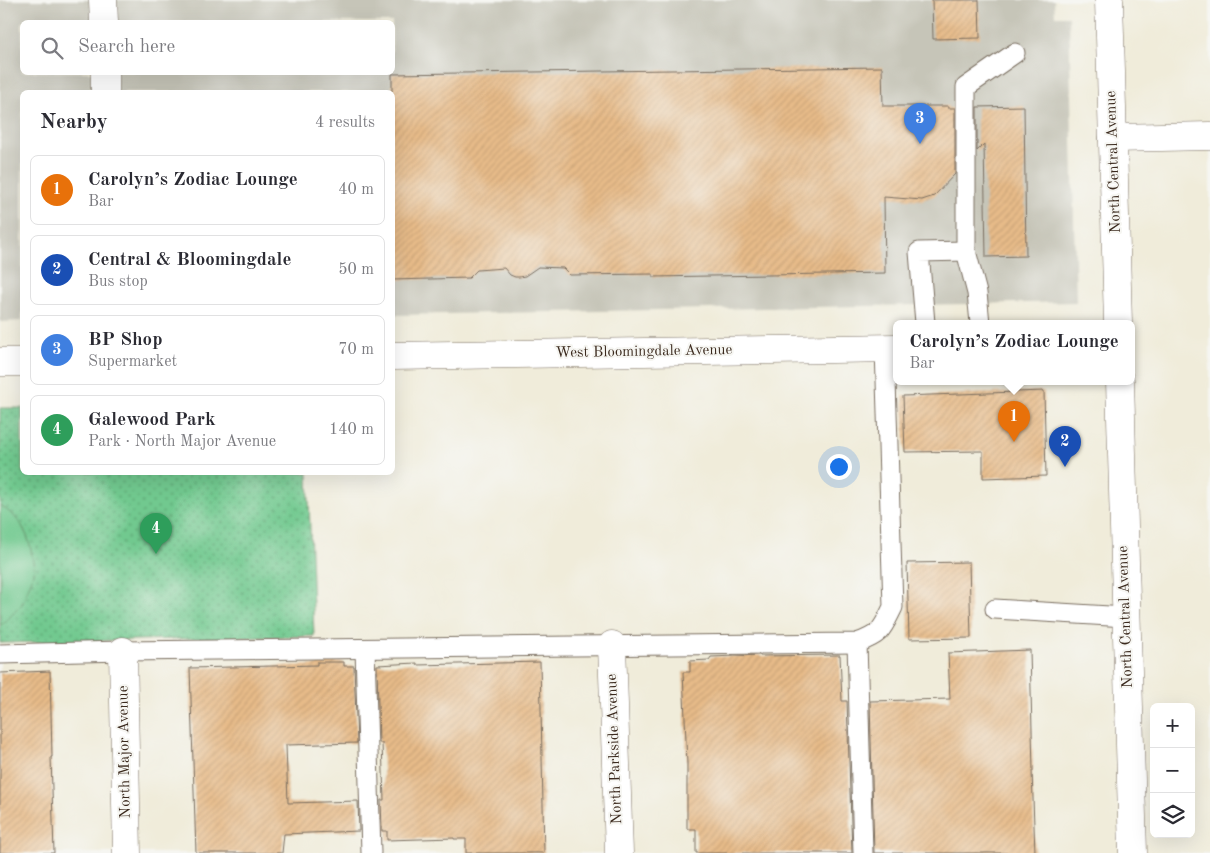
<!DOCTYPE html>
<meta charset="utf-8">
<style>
body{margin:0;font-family:"Old Standard TT",serif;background:#f7f7f7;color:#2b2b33}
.controls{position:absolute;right:15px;bottom:15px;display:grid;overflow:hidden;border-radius:8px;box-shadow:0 5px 20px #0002}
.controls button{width:45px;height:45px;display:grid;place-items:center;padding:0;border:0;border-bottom:1px solid #e1e1e2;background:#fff;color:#2b2b33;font:25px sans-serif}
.you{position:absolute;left:838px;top:466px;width:18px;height:18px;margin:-12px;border:4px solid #fff;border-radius:50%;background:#1a73e8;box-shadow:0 0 0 8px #1a73e833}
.badge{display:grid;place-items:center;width:32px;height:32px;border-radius:50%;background:#b5179e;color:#fff;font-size:16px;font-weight:700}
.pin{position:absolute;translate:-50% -41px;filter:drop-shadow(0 1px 2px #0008)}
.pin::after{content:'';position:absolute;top:26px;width:18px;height:15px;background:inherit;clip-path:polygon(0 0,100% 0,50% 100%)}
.popup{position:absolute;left:893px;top:320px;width:242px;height:65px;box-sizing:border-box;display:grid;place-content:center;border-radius:8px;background:#fff;filter:drop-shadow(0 1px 4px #0005);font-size:16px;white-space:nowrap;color:#7c7c81}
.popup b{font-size:19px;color:#2b2b33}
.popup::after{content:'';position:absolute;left:50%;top:100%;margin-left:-10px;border:10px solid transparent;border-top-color:#fff}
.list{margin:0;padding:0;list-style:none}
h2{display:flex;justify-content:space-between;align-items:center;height:65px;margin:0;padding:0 20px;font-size:21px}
h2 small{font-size:16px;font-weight:400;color:#7c7c81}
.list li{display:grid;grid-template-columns:32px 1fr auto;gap:15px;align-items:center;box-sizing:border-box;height:70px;margin:0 10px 10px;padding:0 10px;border:1px solid #e1e1e2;border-radius:8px}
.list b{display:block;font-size:19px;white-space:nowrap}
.list p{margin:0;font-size:16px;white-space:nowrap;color:#7c7c81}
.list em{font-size:16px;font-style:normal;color:#7c7c81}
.icon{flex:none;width:28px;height:28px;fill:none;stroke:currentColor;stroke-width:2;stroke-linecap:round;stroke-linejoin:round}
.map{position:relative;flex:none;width:1210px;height:853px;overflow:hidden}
.search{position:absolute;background:#fff;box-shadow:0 5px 20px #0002;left:20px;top:20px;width:375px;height:55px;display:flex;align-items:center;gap:12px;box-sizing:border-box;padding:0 18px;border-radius:8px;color:#7c7c81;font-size:19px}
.panel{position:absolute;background:#fff;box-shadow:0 5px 20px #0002;left:20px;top:90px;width:375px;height:385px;border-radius:8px}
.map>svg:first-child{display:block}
.industrial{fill:#c6c5b8;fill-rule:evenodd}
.park{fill:url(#park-dots);stroke:#567a56}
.pitch{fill:#71c98f;stroke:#567a56}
.building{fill:url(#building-hatch)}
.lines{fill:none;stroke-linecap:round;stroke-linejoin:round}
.service-casing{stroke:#7a6e60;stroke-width:21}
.minor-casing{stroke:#7a6e60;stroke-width:29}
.tertiary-casing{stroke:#7a6e60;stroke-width:29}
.service{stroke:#fff;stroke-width:19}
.minor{stroke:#fff;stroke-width:28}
.tertiary{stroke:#fff;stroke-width:28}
.labels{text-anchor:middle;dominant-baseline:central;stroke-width:4;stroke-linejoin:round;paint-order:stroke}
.street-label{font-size:15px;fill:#3b2a1e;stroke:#f6f6f2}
</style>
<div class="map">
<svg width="1210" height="853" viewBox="0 0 1210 853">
<defs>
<pattern id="park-dots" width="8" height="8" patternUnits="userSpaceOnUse" patternTransform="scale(1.25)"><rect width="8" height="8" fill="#71c98f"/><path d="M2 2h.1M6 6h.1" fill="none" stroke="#5ea374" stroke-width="1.8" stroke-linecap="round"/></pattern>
<pattern id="building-hatch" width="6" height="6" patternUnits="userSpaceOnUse" patternTransform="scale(1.25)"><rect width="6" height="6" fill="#e7bb89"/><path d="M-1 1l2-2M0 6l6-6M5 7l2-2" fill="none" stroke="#c7a176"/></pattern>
</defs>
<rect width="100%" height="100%" fill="#f6f6f2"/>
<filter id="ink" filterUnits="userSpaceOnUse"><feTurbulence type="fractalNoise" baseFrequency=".02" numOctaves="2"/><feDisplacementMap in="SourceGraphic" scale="10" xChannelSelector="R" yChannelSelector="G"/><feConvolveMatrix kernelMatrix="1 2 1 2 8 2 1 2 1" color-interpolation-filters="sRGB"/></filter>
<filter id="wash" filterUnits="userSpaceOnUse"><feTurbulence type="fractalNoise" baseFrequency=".0096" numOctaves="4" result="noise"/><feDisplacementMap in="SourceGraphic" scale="20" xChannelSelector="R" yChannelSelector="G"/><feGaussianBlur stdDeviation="1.12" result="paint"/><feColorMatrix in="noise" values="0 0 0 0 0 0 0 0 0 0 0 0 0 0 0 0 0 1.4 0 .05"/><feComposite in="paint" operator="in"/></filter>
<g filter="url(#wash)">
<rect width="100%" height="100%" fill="#f0ecda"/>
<path class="industrial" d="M0 0H1054L1055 16H1069L1076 302 393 315 392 92H22V321L0 322ZM22 22H392V72H22Z"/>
<path class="park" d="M0 408H22V472L308 473 314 636 0 643Z"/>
<path class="pitch" d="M0 505 13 515 21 524 27 536 30 545 34 567 32 578 22 604 5 622 0 625Z"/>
<g id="blocks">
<g class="building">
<path d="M932 0H979L980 38 933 39Z"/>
<path d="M882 67 883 106H948V108H955V174L934 196 922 200 884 197 885 273 653 277V274L570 275 563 268 538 267 525 276 519 277H515L510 275 504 268 477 270 469 278 392 280V74Z"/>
<path d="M1024 106 1026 256 986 257 984 144 977 151V107Z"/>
<path d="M1044 391 1046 476 983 478V451L905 452 903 396Z"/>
<path d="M969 562 971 638 909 639 907 563Z"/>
<path d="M1030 650 1033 771H1032L1035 853H874L870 701 950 699 948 653Z"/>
<path d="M760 655V656L840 655 842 701H847L852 853H696V829H687V764L683 672H690V661L709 660 711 657Z"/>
<path d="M317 662H344V666H354L357 743 286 745 288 803 358 801 359 831 284 834 282 853H196L190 668 317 665Z"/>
<path d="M540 662 544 853H466V839H454V838L387 840V831H382L381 800H384L382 743H379L377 665 417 663V665Z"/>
<path d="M50 671 52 757H51L54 853H0V673Z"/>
</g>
</g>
</g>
<g filter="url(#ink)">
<use href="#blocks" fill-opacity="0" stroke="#7a6e60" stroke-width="1"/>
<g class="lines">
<g class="service-casing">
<g id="service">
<path d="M925 323 919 252 966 251"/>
<path d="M980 323 977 293 966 251V87L1015 53"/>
<path d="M995 609 1126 617"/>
<path d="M857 643 863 853"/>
<path d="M365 649 371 853"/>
<path d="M0 654 123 651 857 643C882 634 882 629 893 607L885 348"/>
</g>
</g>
<g class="minor-casing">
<g id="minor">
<path d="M103 0 104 22"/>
<path d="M105 72V92"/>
<path d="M1113 138 1210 136"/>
<path d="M392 356 896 348"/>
<path d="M0 362H22"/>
<path d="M612 645 619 853"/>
<path d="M123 651 127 853"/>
</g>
</g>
<g class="tertiary-casing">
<g id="tertiary">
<path d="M1109 0 1118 323"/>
<path d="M1120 381 1133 853"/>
</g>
</g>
<use href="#service" class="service"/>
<use href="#minor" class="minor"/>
<use href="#tertiary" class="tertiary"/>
</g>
</g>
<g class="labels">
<g class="street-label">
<text transform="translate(1114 162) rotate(-92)">North Central Avenue</text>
<text transform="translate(644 352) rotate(-1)">West Bloomingdale Avenue</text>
<text transform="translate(1126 617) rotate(-92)">North Central Avenue</text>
<text transform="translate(615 749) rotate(-92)">North Parkside Avenue</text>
<text transform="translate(125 752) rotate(-91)">North Major Avenue</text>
</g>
</g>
</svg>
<div class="controls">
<button>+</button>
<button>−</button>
<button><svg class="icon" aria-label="layers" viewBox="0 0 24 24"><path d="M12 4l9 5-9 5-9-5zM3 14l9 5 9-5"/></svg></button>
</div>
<div class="you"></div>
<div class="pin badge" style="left:1014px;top:442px;background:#e8710a">1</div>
<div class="popup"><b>Carolyn’s Zodiac Lounge</b>Bar</div>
<div class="pin badge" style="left:1065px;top:467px;background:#1a4fb4">2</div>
<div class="pin badge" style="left:920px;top:144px;background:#3f7fe0">3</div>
<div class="pin badge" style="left:156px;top:554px;background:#2e9e5b">4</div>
<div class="search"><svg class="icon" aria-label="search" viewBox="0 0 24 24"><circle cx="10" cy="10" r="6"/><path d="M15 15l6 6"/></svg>Search here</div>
<section class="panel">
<h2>Nearby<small>4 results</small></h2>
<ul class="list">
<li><span class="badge" style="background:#e8710a">1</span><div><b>Carolyn’s Zodiac Lounge</b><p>Bar</p></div><em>40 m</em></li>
<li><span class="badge" style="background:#1a4fb4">2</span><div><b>Central &amp; Bloomingdale</b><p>Bus stop</p></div><em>50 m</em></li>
<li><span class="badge" style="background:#3f7fe0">3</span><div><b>BP Shop</b><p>Supermarket</p></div><em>70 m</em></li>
<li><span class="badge" style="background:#2e9e5b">4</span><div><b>Galewood Park</b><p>Park · North Major Avenue</p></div><em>140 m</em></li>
</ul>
</section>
</div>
